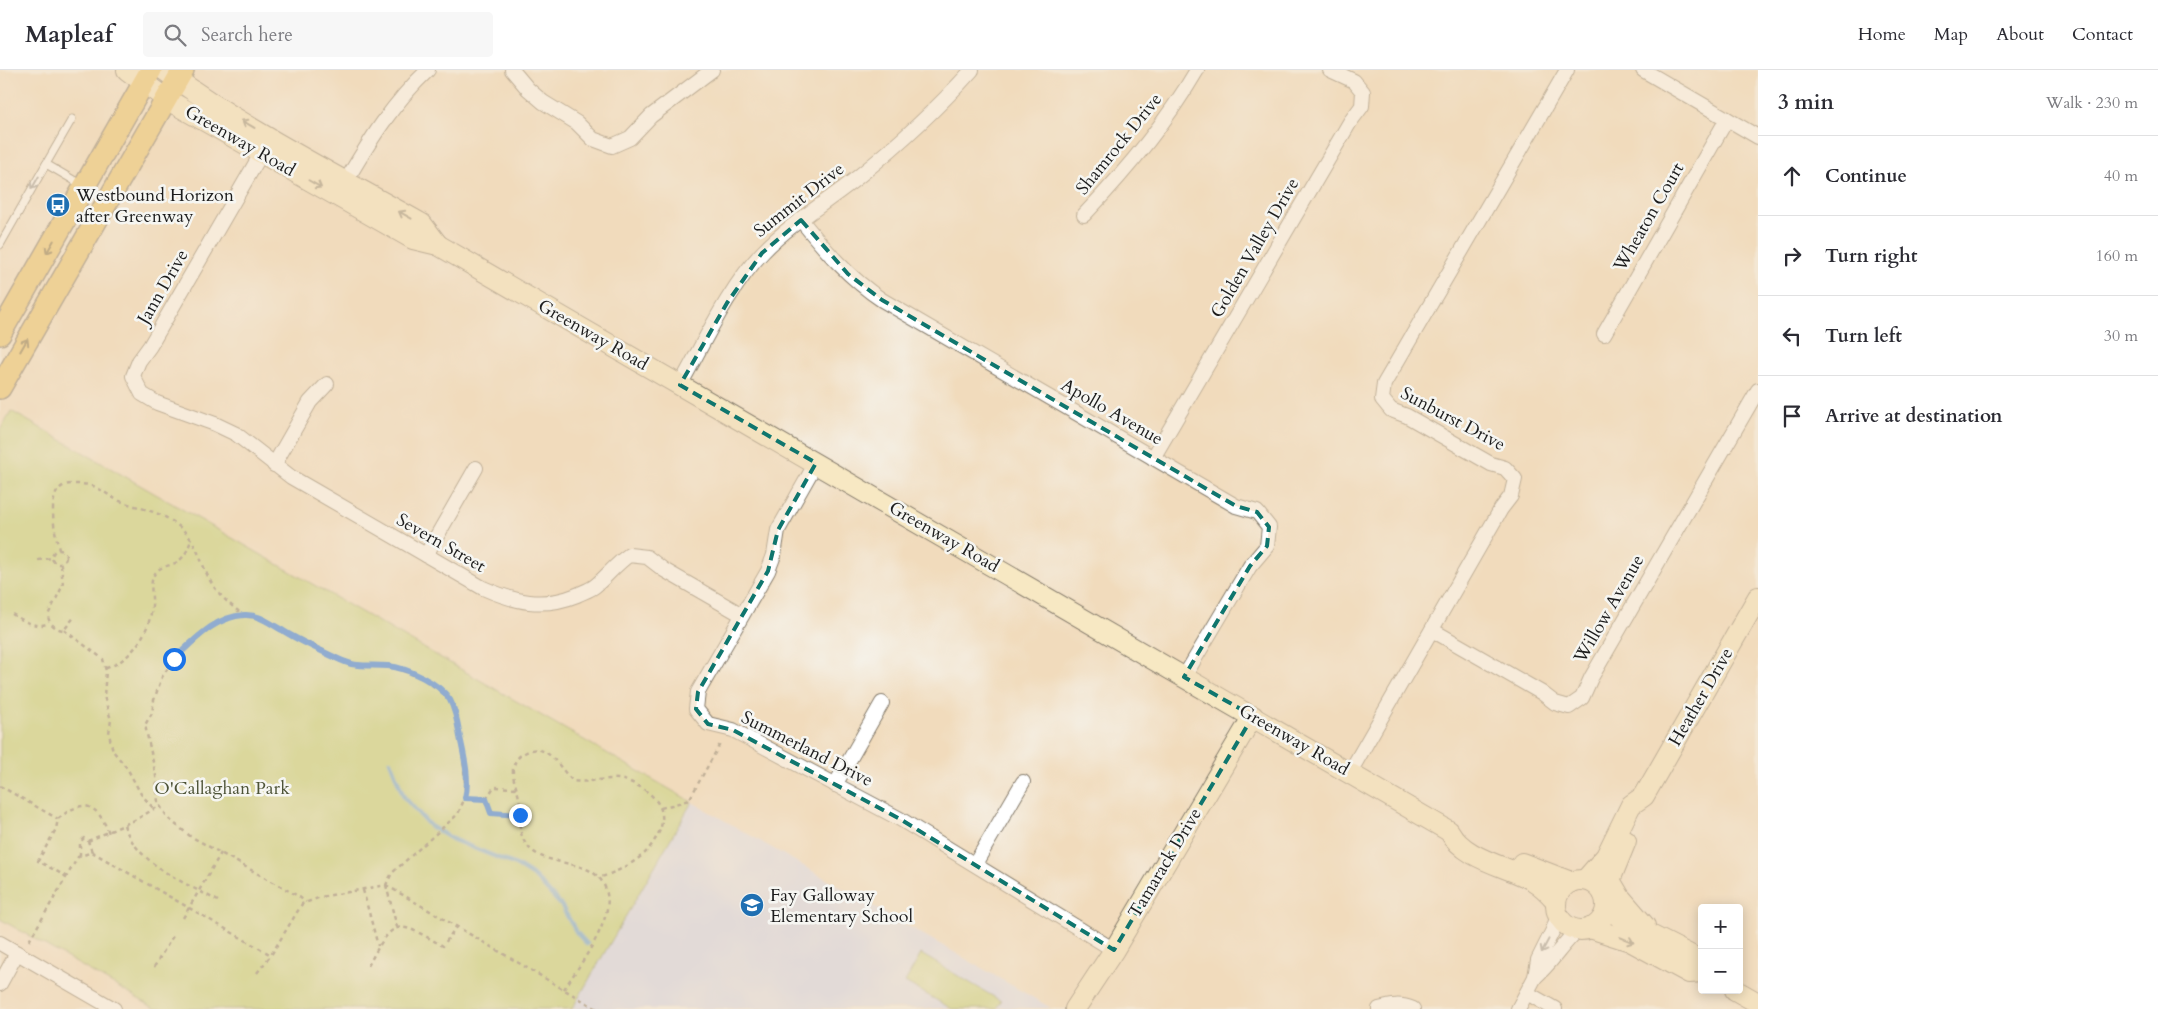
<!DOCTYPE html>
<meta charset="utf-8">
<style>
body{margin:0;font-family:Cardo,serif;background:#f7f7f7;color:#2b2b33}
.controls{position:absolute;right:15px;bottom:15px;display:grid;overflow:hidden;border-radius:5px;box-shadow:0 2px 12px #0003}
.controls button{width:45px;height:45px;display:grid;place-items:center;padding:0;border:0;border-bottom:1px solid #e1e1e2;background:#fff;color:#2b2b33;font:25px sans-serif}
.stop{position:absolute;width:15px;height:15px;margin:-11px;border:4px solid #1a73e8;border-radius:50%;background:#fff}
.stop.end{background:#1a73e8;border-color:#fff;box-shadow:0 1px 5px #0008}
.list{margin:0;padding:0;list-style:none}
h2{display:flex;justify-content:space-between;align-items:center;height:65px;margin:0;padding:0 20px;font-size:21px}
h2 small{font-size:16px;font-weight:400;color:#7c7c81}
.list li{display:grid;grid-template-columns:32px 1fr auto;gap:15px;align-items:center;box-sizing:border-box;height:80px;padding:0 20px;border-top:1px solid #e1e1e2}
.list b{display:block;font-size:19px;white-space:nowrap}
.list em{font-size:16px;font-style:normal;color:#7c7c81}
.icon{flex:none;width:28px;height:28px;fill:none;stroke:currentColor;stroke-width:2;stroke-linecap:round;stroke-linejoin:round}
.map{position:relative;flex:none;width:1758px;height:939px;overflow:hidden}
header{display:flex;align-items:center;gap:30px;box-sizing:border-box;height:70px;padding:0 25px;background:#fff;border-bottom:1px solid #e1e1e2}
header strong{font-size:24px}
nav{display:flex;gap:28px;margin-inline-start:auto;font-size:18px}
.search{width:350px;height:45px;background:#f7f7f7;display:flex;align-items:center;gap:12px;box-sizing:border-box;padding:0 18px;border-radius:5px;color:#7c7c81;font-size:19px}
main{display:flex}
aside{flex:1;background:#fff}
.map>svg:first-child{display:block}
.built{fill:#d0d9f9}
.green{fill:#c0d376;stroke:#6e7849}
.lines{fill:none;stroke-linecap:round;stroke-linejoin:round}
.stream{stroke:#62a3d5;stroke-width:4.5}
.lane-casing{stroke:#867c6c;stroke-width:9}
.street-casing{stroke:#867c6c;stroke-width:16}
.secondary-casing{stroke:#867c6c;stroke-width:22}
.primary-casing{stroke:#867c6c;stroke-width:24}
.path{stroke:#867c6c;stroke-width:2.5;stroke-dasharray:4 4;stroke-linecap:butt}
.lane{stroke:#fff;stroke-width:7}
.street{stroke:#fff;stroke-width:14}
.secondary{stroke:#f7e8c3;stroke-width:20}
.primary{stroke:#ecc569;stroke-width:21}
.oneway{stroke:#948c78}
.oneway2{stroke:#999}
.oneway3{stroke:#847042}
.route{stroke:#1a73e8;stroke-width:6}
.marked{fill:none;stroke:#0f766e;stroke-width:4;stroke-dasharray:10 6;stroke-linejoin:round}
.labels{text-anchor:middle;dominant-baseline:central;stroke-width:5;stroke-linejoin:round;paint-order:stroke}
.street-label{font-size:18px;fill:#1c1c1c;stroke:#f6f6f2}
.poi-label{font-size:18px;fill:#1c1c1c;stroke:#f6f6f2;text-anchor:start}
.park-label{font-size:18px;fill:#4d5337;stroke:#f6f6f2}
</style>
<header>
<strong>Mapleaf</strong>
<div class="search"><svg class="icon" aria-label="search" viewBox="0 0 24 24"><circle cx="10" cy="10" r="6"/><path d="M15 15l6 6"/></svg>Search here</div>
<nav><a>Home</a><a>Map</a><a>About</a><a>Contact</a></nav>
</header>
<main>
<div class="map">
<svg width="1758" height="939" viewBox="0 0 1758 939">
<rect width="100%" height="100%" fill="#f6f6f2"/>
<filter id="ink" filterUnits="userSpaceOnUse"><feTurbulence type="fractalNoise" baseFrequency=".02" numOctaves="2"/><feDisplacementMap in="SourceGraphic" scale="10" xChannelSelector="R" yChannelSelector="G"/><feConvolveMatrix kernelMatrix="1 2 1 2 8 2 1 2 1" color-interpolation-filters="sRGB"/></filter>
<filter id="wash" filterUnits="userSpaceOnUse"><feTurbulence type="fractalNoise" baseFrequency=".0096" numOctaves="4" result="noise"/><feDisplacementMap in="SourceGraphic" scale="20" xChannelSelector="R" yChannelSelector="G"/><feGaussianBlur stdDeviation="1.12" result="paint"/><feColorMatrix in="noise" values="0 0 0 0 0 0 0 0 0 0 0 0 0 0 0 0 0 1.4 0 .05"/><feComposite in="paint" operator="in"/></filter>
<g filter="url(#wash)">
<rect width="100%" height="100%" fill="#f1dbbc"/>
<path class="built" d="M692 732 1051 938 572 939Z"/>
<g class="green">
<path d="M11 341 692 732 572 939H156L0 849V360Z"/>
<path d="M921 884 1001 931 996 939H952L905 912Z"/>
</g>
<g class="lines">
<path class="stream" d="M390 691 404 727 430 756 454 770 516 795 535 807 561 835 577 863 587 874"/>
</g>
</g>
<g filter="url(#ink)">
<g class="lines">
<g class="lane-casing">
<g id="lane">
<path d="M46 94 72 49"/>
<path d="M0 175 46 94 82 115"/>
</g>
</g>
<g class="street-casing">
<g id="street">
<path d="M512 0 528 19 543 32 577 53 593 69 612 76 630 68 651 46 712 0"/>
<path d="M1643 0 1758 67"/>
<path d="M265 77 150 276 139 291 133 306 142 324 157 333 215 354 236 364 291 407 483 518C515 532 543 539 577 525 583 522 590 520 595 516 607 506 616 494 629 485L647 487 664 500 742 545"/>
<path d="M346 111C370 70 393 33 428 0"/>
<path d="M1084 145C1127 100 1166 53 1197 0"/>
<path d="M801 150C826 181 849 208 882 230L1236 436 1257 442 1269 457 1267 476 1250 496 1184 607"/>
<path d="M1604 264 1727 49"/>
<path d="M680 315C704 273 729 217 763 182 791 153 827 132 858 107 899 74 937 39 972 0"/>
<path d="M1153 388 1350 52 1362 36 1363 22 1354 11 1330 0"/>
<path d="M816 393 778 460 774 485 768 501 698 622 696 639 708 654 733 660 900 749 1114 880"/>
<path d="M274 395 310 332 327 314"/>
<path d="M426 485 476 398"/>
<path d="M1432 560 1542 623 1555 633 1569 637 1582 628 1591 608 1758 320"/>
<path d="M1350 702 1501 439 1511 426 1515 409 1505 398 1491 394 1407 346 1391 340 1382 329 1384 314 1567 0"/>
<path d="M835 715 882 633"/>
<path d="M975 794 1023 712"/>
<path d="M0 873 114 939"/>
<path d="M1535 907C1552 893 1561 875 1578 860"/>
<path d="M0 914 17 883"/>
<path d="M1527 923 1555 939"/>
<path d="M1379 939C1392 935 1401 934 1413 939"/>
<path d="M1518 939 1535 907 1538 890 1553 860 1558 845"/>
</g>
</g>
<g class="secondary-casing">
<g id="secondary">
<path d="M127 0 166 29 413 169 438 175 1449 761C1465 790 1505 795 1532 810 1541 815 1549 823 1556 831"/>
<path d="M164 0C242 58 337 106 422 154L438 175"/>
<path d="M1522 793 1571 812"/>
<circle cx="1581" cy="835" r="25"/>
<path d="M1585 810 1606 786 1631 735 1644 726 1758 527"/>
<path d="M1610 810 1620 827 1645 856"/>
<path d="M1604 825 1626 771"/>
<path d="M1607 835 1623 851 1696 888 1702 898"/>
<path d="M1590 858 1630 871 1689 903 1702 902"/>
<path d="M1735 920 1758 933"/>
<path d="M1075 939 1114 880 1253 646"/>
</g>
</g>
<g class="primary-casing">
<g id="primary">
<path d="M0 264 151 0"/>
<path d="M0 318 183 0"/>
</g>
</g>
<g class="path">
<circle cx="59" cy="487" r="7"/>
<path d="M59 480C55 461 42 412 74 414 81 414 87 414 93 416 103 420 110 427 120 431 144 440 166 442 185 462 198 475 202 497 211 512 220 527 231 535 243 545"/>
<path d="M38 490 52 488"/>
<path d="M61 495 63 515 48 545C48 553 56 560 64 560L75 546"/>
<path d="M12 544C24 551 36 559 49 553"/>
<path d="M64 560 103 589 106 601 104 626 111 650 109 663 111 673 113 681 127 698 141 724 154 739"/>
<path d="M106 598C131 591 150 562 152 536 153 526 149 514 154 505 163 489 181 504 191 470"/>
<path d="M0 716 58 749"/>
<path d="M516 718 494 717 486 729 491 743 520 745"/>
<path d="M465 728 486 729"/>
<path d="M661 738 689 730 720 674"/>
<path d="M124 755C138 795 184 812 218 831"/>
<path d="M88 771 137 749 159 736"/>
<path d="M80 786V772L84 768 88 771 92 782"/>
<path d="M67 807 38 791 56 759 58 749C84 727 97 734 109 763"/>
<path d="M386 815 597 939"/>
<path d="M386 815 397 857"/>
<path d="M363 820 378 876"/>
<path d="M183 848 221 783"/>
<path d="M29 871 78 787 92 782 271 885"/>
<path d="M368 896C394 847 397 850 443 876L456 857"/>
<path d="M154 897 173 866"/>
<path d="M257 903 271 885 302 834 321 827 386 815 392 803 458 744 466 725 463 683 456 645 450 631 444 623 434 616 421 607 390 596 352 595 281 560 265 549 243 545 225 550 208 559 174 589 162 607 154 630 152 643 145 655 156 706 158 733 169 749 190 766 298 826 306 832"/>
<path d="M564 919C579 896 613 852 607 824 598 780 535 805 522 766 518 756 521 746 520 736 520 723 512 712 513 699 514 693 517 687 523 684 547 668 559 699 573 711 593 714 611 704 630 712 655 723 672 741 656 768 653 773 649 779 645 783 631 795 615 803 598 808"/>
</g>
<use href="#lane" class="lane"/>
<use href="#street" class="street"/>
<use href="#secondary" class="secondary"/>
<use href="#primary" class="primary"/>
</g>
<defs><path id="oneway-shaft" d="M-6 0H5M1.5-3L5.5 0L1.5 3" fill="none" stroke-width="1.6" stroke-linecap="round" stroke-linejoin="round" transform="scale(1.25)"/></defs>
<g class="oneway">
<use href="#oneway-shaft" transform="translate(248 54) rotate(-149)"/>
<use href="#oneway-shaft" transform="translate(315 114) rotate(30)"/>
<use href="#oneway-shaft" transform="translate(405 145) rotate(-151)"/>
<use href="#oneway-shaft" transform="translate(1627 870) rotate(22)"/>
</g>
<g class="oneway2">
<use href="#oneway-shaft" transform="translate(35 113) rotate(120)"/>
<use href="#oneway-shaft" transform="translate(1545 876) rotate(118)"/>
</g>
<g class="oneway3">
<use href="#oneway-shaft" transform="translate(50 177) rotate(120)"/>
<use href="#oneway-shaft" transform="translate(24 275) rotate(-60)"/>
</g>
</g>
<g class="lines" filter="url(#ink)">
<path class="route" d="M174 589C194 571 214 547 244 545 259 544 269 553 282 560 299 571 318 579 336 588 359 599 364 594 388 596 407 598 440 613 450 630 456 641 458 655 460 667 464 686 470 709 465 728L486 729 491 743 520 745"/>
</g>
<path d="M0 0H1758V939H0ZM801 150 848 204 882 230 1236 436 1257 442 1269 457 1267 476 1250 496 1184 607 1253 646 1114 880 900 749 733 660 708 654 696 639 698 622 768 501 778 460 816 393 680 315 727 233 762 183Z" fill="#f1dbbc" fill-opacity=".55" fill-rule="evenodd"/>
<path class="marked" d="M801 150 848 204 882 230 1236 436 1257 442 1269 457 1267 476 1250 496 1184 607 1253 646 1114 880 900 749 733 660 708 654 696 639 698 622 768 501 778 460 816 393 680 315 727 233 762 183Z"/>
<defs>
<g id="bus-disc" transform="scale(1.25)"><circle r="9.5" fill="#1f6fb2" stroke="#f6f6f2"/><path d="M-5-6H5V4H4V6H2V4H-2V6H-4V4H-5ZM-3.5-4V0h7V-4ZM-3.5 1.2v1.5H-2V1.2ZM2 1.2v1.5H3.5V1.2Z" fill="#fff"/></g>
<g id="school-disc" transform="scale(1.25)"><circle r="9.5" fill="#1f6fb2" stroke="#f6f6f2"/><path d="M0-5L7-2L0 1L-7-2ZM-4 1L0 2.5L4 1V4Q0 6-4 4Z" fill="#fff"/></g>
</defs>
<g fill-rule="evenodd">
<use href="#bus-disc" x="58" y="135"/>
<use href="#school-disc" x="752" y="835"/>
</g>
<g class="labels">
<g class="street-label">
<text transform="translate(240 71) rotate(30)">Greenway Road</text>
<text transform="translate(1119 74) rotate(-51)">Shamrock Drive</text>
<text transform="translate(799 130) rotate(-38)">Summit Drive</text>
<text transform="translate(1649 147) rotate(-60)">Wheaton Court</text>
<text transform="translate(1255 178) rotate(-60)">Golden Valley Drive</text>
<text transform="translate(163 217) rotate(-60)">Jann Drive</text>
<text transform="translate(593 265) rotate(30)">Greenway Road</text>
<text transform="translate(1112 342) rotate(30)">Apollo Avenue</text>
<text transform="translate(1453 349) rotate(28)">Sunburst Drive</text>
<text transform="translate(944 467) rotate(30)">Greenway Road</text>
<text transform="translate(441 473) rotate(30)">Severn Street</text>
<text transform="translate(1609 539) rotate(-60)">Willow Avenue</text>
<text transform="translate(1701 627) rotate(-60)">Heather Drive</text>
<text transform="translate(1294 670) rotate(30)">Greenway Road</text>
<text transform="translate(807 679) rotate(27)">Summerland Drive</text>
<text transform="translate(1165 793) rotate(-59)">Tamarack Drive</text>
</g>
<g class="poi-label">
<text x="76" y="125">Westbound Horizon<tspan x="76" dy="21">after Greenway</tspan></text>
<text x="770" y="825">Fay Galloway<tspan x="770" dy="21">Elementary School</tspan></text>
</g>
<g class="park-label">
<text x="222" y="718">O'Callaghan Park</text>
</g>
</g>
</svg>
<div class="controls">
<button>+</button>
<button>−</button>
</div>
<div class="stop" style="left:174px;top:589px"></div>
<div class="stop end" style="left:520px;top:745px"></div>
</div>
<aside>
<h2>3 min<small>Walk · 230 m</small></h2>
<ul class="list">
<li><svg class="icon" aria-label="ahead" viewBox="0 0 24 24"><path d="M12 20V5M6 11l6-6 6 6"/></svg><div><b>Continue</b></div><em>40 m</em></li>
<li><svg class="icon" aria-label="right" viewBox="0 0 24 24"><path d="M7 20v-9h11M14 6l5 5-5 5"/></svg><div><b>Turn right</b></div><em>160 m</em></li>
<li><svg class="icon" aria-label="left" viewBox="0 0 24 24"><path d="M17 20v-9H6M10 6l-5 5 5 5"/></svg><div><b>Turn left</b></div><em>30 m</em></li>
<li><svg class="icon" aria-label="arrive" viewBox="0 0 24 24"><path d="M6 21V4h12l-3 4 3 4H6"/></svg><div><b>Arrive at destination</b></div></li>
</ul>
</aside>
</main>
